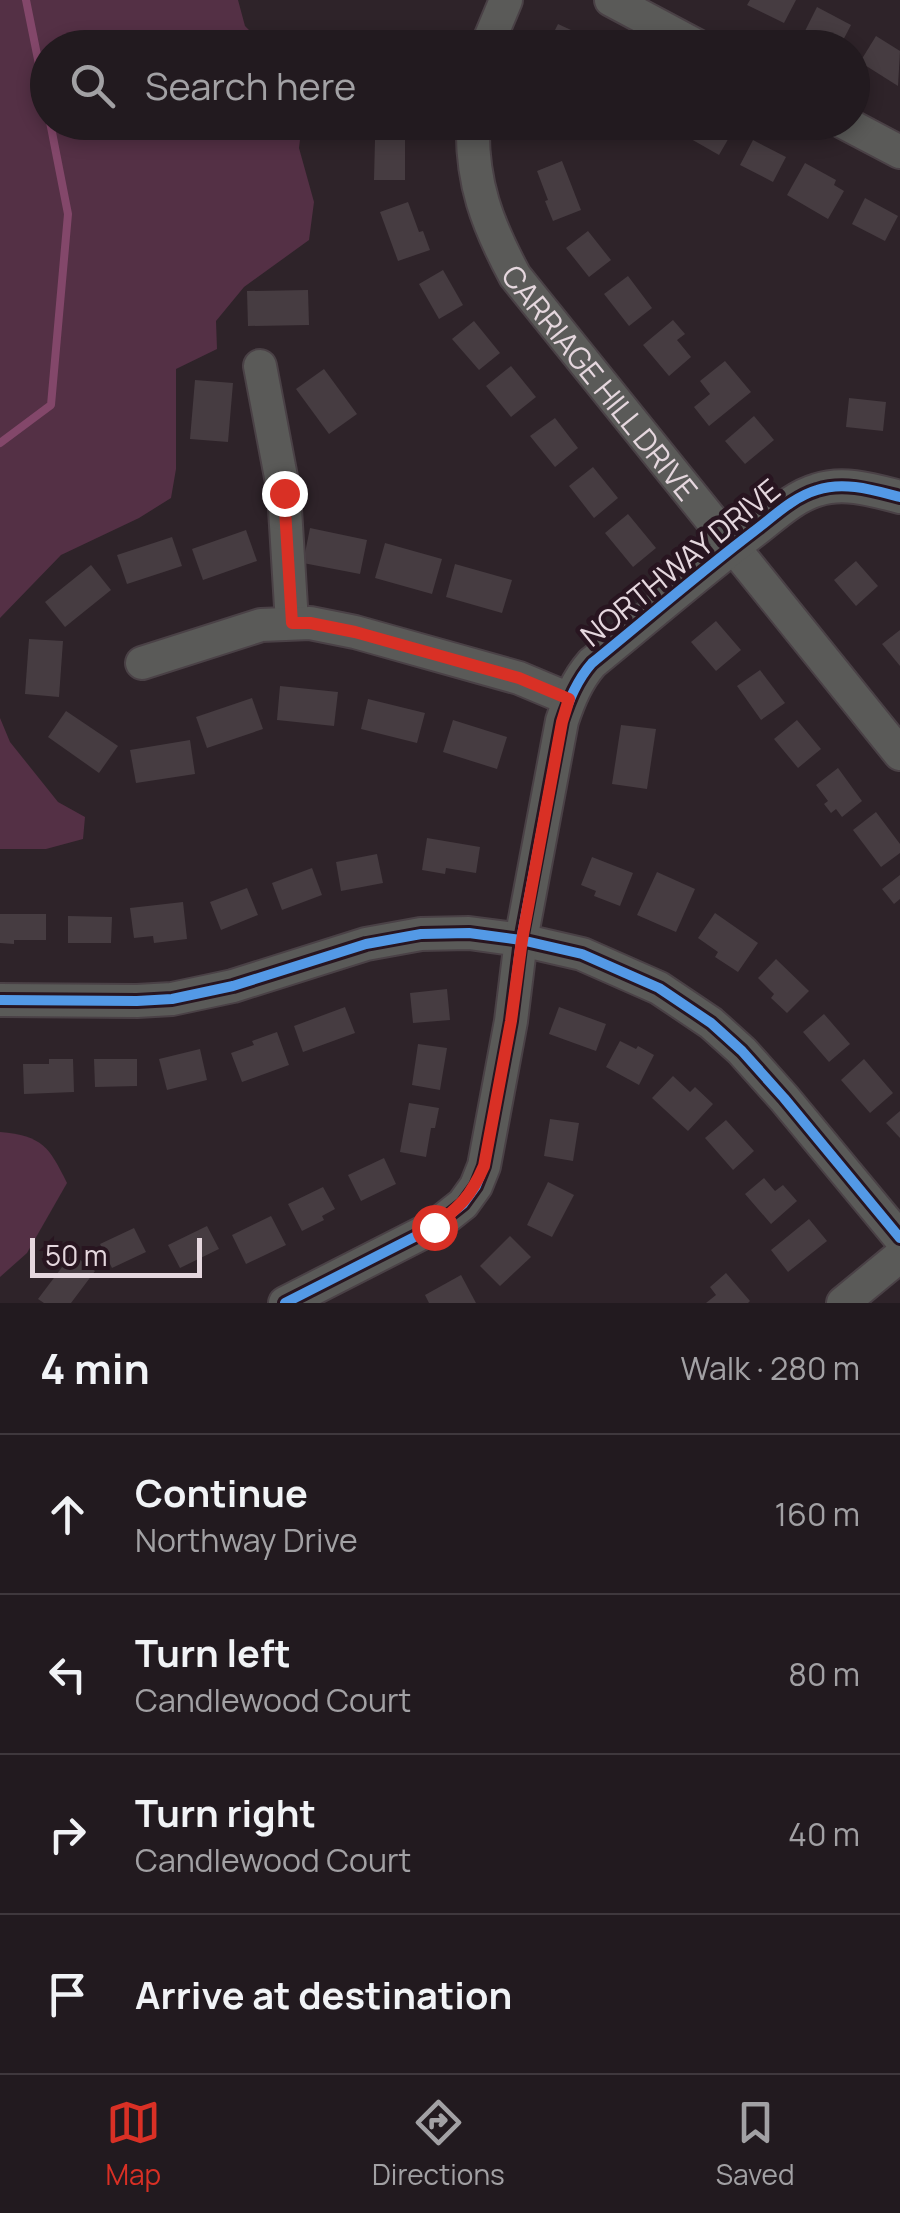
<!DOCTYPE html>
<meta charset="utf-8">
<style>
body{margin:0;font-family:Manrope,sans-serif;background:#2e272c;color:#f1f3f6}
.scale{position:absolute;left:30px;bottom:25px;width:172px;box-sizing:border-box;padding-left:10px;border:5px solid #e5d7de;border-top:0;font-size:28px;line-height:35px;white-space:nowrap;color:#e5d7de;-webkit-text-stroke:8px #281520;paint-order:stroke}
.stop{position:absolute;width:30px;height:30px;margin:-22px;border:8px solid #d93025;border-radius:50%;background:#fff}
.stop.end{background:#d93025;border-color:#fff;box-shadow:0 2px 10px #0008}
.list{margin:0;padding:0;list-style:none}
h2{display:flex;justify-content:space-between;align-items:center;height:130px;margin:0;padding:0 40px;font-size:42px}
h2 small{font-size:32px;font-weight:400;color:#a2a1a4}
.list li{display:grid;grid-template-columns:65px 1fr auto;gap:30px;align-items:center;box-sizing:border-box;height:160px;padding:0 40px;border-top:2px solid #3f383d}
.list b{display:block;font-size:38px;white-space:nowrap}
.list p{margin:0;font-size:32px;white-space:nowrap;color:#a2a1a4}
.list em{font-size:32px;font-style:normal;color:#a2a1a4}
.icon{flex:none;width:55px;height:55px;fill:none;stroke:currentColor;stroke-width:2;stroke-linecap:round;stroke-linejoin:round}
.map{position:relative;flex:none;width:900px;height:1303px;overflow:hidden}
.search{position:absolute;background:#221a1f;box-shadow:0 5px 15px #0003;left:30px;right:30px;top:30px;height:110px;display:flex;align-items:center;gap:25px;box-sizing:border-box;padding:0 35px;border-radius:55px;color:#a2a1a4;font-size:38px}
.sheet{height:770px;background:#221a1f}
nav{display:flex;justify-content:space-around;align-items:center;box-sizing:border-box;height:140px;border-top:2px solid #3f383d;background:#221a1f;font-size:28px;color:#a2a1a4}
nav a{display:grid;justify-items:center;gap:5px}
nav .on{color:#d93025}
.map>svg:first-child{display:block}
.green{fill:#543045}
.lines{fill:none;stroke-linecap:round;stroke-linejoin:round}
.stream{stroke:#83476a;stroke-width:8}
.building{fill:#463c41}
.minor-casing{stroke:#4a4146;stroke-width:36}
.minor{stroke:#5a5a58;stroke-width:32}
.cycleway-casing{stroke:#281520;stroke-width:16}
.cycleway{stroke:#5399e6;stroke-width:10}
.route{stroke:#d93025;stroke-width:12}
.labels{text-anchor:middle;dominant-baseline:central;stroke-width:9;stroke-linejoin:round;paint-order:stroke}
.street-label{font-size:30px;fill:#e5d7de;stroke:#281520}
</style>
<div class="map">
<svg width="900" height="1303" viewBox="0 0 900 1303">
<rect width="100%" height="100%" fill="#2e2329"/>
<g class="green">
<path d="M0 0H238L245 26 266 47 48 48V122L302 123 299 148 314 202 309 240 244 287 216 321 217 349 176 369V469L171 498 139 518 61 555 0 618Z"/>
<path d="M0 718 10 742 58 802 85 817 83 839 46 849H0Z"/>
<path d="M0 1132C43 1136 49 1147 67 1183L27 1253 0 1277Z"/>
</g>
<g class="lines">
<g class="stream">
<path d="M26 0 48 109"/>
<path d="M0 443 51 405 68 214 50 122"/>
</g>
</g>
<g class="building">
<path d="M750 0H796L784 23 747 5Z"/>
<path d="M817 7 851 25 839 48H832L804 33Z"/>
<path d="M558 24 584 36 579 48H546Z"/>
<path d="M876 36 900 51 898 86 860 62Z"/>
<path d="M527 122H557V137L527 136Z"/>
<path d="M690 122H722L734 129 719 155 684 135Z"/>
<path d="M375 140H405V180H374Z"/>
<path d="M753 140 786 157 773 182 740 165Z"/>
<path d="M562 161 581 210 553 221 545 201 548 200 537 171Z"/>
<path d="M805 163 836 180 834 185 844 191 828 219 787 195Z"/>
<path d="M865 198 898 216 885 241 852 224Z"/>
<path d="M408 202 419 232 423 231 430 250 398 261 380 212Z"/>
<path d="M588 231 611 260 589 277 566 248Z"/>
<path d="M443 270 463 305 439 319 419 284Z"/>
<path d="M628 276 652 308 629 326 604 294Z"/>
<path d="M308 290 309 325 248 326 247 291Z"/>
<path d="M673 320 685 334 677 340 691 357 669 376 643 345Z"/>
<path d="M474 321 500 353 479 370 452 339Z"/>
<path d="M725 361 751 392 709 426 694 407 710 394 700 381Z"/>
<path d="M511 366 536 397 511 417 486 386Z"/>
<path d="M324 369 357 414 329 434 296 389Z"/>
<path d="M195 380 233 383 228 442 190 439Z"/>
<path d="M849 398 886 402 883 431 846 427Z"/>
<path d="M754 416 774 440 745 464 725 441Z"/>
<path d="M555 418 578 448 555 467 530 436Z"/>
<path d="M593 467 618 498 594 518 569 486Z"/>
<path d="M628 514 656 548 633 567 605 533Z"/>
<path d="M310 528 367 540 360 574 303 563Z"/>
<path d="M246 530 257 561 203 580 192 549Z"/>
<path d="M172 537 182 566 127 584 117 555Z"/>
<path d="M385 543 442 559 432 594 375 578Z"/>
<path d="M856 561 878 586 856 606 834 580Z"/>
<path d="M455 564 512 580 502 613 446 597Z"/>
<path d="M91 565 111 590 65 627 45 602Z"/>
<path d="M716 621 741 650 716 671 691 642Z"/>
<path d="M900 630V666L882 644Z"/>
<path d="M29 639 63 641 59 697 25 694Z"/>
<path d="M760 670 785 703 761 720 737 686Z"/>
<path d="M280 686 338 692 334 726 277 720Z"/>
<path d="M252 698 263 729 207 748 196 717Z"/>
<path d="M368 699 425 713 417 743 361 729Z"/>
<path d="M66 711 118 746 99 773 48 737Z"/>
<path d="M453 720 507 737 497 769 443 752Z"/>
<path d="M797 720 821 749 798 768 774 739Z"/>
<path d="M621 725 656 729 647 789 612 784Z"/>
<path d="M190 740 195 774 136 783 130 750Z"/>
<path d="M838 768 862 801 842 817 836 809 831 813 824 804 828 801 816 785Z"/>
<path d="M876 812 900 844V853L881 867 853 830Z"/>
<path d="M427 838 480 847 476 873 446 868 445 874 422 870Z"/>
<path d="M377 854 383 883 341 891 336 862Z"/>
<path d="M592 857 633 873 620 906 594 896 596 891 581 885Z"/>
<path d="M312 868 322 895 282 910 272 883Z"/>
<path d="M657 872 695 889 676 932 637 915Z"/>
<path d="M900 875V899L894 904 882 889Z"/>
<path d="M247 888 258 915 221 930 210 902Z"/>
<path d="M183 902 187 939 154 943 153 936 134 938 130 908Z"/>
<path d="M715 913 758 943 738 972 715 957 718 952 698 938Z"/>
<path d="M0 914H46V940H14V944L0 943Z"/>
<path d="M68 916 112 917 111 943H68Z"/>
<path d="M776 959 809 991 787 1013 771 998 774 994 758 978Z"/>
<path d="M447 989 450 1020 413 1023 410 993Z"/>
<path d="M345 1007 355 1033 303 1052 294 1026Z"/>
<path d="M559 1007 606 1024 596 1051 549 1034Z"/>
<path d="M824 1014 850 1044 829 1062 803 1032Z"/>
<path d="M277 1032 289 1065 242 1082 231 1053 254 1045 252 1041Z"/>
<path d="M620 1041 636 1049 638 1046 654 1055 639 1085 606 1067Z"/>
<path d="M418 1044 447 1048 440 1090 412 1085Z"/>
<path d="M200 1049 207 1080 167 1090 159 1059Z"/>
<path d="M49 1059H73L74 1092 24 1094 23 1064H49Z"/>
<path d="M94 1059H137V1086L95 1087Z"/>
<path d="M864 1059 893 1093 870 1113 841 1080Z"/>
<path d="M673 1076 690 1092 695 1087 713 1104 688 1131 652 1098Z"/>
<path d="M409 1103 439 1108 435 1128H431L426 1157 400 1152Z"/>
<path d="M900 1111V1138L886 1123Z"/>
<path d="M550 1119 579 1123 573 1161 544 1156Z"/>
<path d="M726 1120 754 1151 733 1170 705 1138Z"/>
<path d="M384 1158 396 1184 361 1201 348 1175Z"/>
<path d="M764 1178 775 1191 783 1185 797 1201 771 1224 745 1194Z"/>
<path d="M548 1182 574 1195 552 1237 527 1225Z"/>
<path d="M323 1187 335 1209 322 1216 324 1220 302 1231 288 1204Z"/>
<path d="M271 1216 286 1245 246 1264 232 1235Z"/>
<path d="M809 1219 827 1241 788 1272 771 1250Z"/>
<path d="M207 1226 219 1249 180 1268 168 1245Z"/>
<path d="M134 1228 146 1252 112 1268 100 1244Z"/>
<path d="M510 1236 531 1257 500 1286 480 1266Z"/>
<path d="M72 1254 95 1271 71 1303H44L38 1299Z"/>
<path d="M726 1273 750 1301 748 1303H706L716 1295 710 1287Z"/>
<path d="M461 1275 476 1303H429L425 1295Z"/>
</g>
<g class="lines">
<g class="minor-casing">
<g id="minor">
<path d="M611 0 701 48"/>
<path d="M486 48 506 0"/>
<path id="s1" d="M473 122C471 182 487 224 515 276L900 754"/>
<path d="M843 122 900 152"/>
<path d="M260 366 284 493 292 623"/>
<path d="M142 663 261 625 310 623 355 632 519 678 569 699"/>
<path d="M0 1000 137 1001 172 999 233 986 366 944 421 934 469 933 521 940 582 954 659 988 711 1023 742 1051 784 1098 900 1238"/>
<path d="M285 1303 434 1227 463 1204 476 1186 484 1166 511 1021 521 940 562 721C569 700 577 680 592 663 646 619 698 574 753 532 773 517 793 497 817 490 844 481 873 490 900 497"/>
<path d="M843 1303 900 1256"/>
</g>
</g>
<use href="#minor" class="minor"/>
<g class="cycleway-casing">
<g id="cycleway">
<path d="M0 1000 137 1001 172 999 233 986 366 944 421 934 469 933 521 940 582 954 659 988 711 1023 742 1051 784 1098 900 1238"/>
<path d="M285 1303 434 1227 463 1204 476 1186 484 1166 511 1021 521 940 562 721C569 700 577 680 592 663 646 619 698 574 753 532 773 517 793 497 817 490 844 481 873 490 900 497"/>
</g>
</g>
<use href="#cycleway" class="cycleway"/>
</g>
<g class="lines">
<path class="route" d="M284 493 292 623H310L355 632 519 678 569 699 562 722 522 940 511 1021 484 1166C470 1198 460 1206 434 1227"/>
</g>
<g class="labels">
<g class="street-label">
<text stroke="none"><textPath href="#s1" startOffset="298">CARRIAGE HILL DRIVE</textPath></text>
<text transform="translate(680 562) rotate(-39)">NORTHWAY DRIVE</text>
</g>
</g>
</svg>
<div class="scale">50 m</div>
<div class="stop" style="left:434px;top:1227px"></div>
<div class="stop end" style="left:284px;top:493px"></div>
<div class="search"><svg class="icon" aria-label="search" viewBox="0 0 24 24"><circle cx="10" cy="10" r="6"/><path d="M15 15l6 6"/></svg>Search here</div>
</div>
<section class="sheet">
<h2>4 min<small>Walk · 280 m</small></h2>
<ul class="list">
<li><svg class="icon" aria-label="ahead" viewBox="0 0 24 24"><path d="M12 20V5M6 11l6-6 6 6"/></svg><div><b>Continue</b><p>Northway Drive</p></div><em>160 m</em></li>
<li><svg class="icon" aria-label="left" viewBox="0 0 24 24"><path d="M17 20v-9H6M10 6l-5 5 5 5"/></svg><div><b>Turn left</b><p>Candlewood Court</p></div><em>80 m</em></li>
<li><svg class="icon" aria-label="right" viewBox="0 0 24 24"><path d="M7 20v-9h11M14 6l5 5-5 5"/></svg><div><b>Turn right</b><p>Candlewood Court</p></div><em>40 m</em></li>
<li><svg class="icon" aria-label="arrive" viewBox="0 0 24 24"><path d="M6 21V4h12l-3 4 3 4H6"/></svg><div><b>Arrive at destination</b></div></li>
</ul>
</section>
<nav>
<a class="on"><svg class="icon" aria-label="map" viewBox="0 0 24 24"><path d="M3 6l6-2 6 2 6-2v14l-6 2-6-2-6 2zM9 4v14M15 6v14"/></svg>Map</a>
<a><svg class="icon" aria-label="directions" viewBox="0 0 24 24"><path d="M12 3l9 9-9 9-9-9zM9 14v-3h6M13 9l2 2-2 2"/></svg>Directions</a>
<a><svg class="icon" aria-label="saved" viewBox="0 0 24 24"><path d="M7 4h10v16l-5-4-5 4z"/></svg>Saved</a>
</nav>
